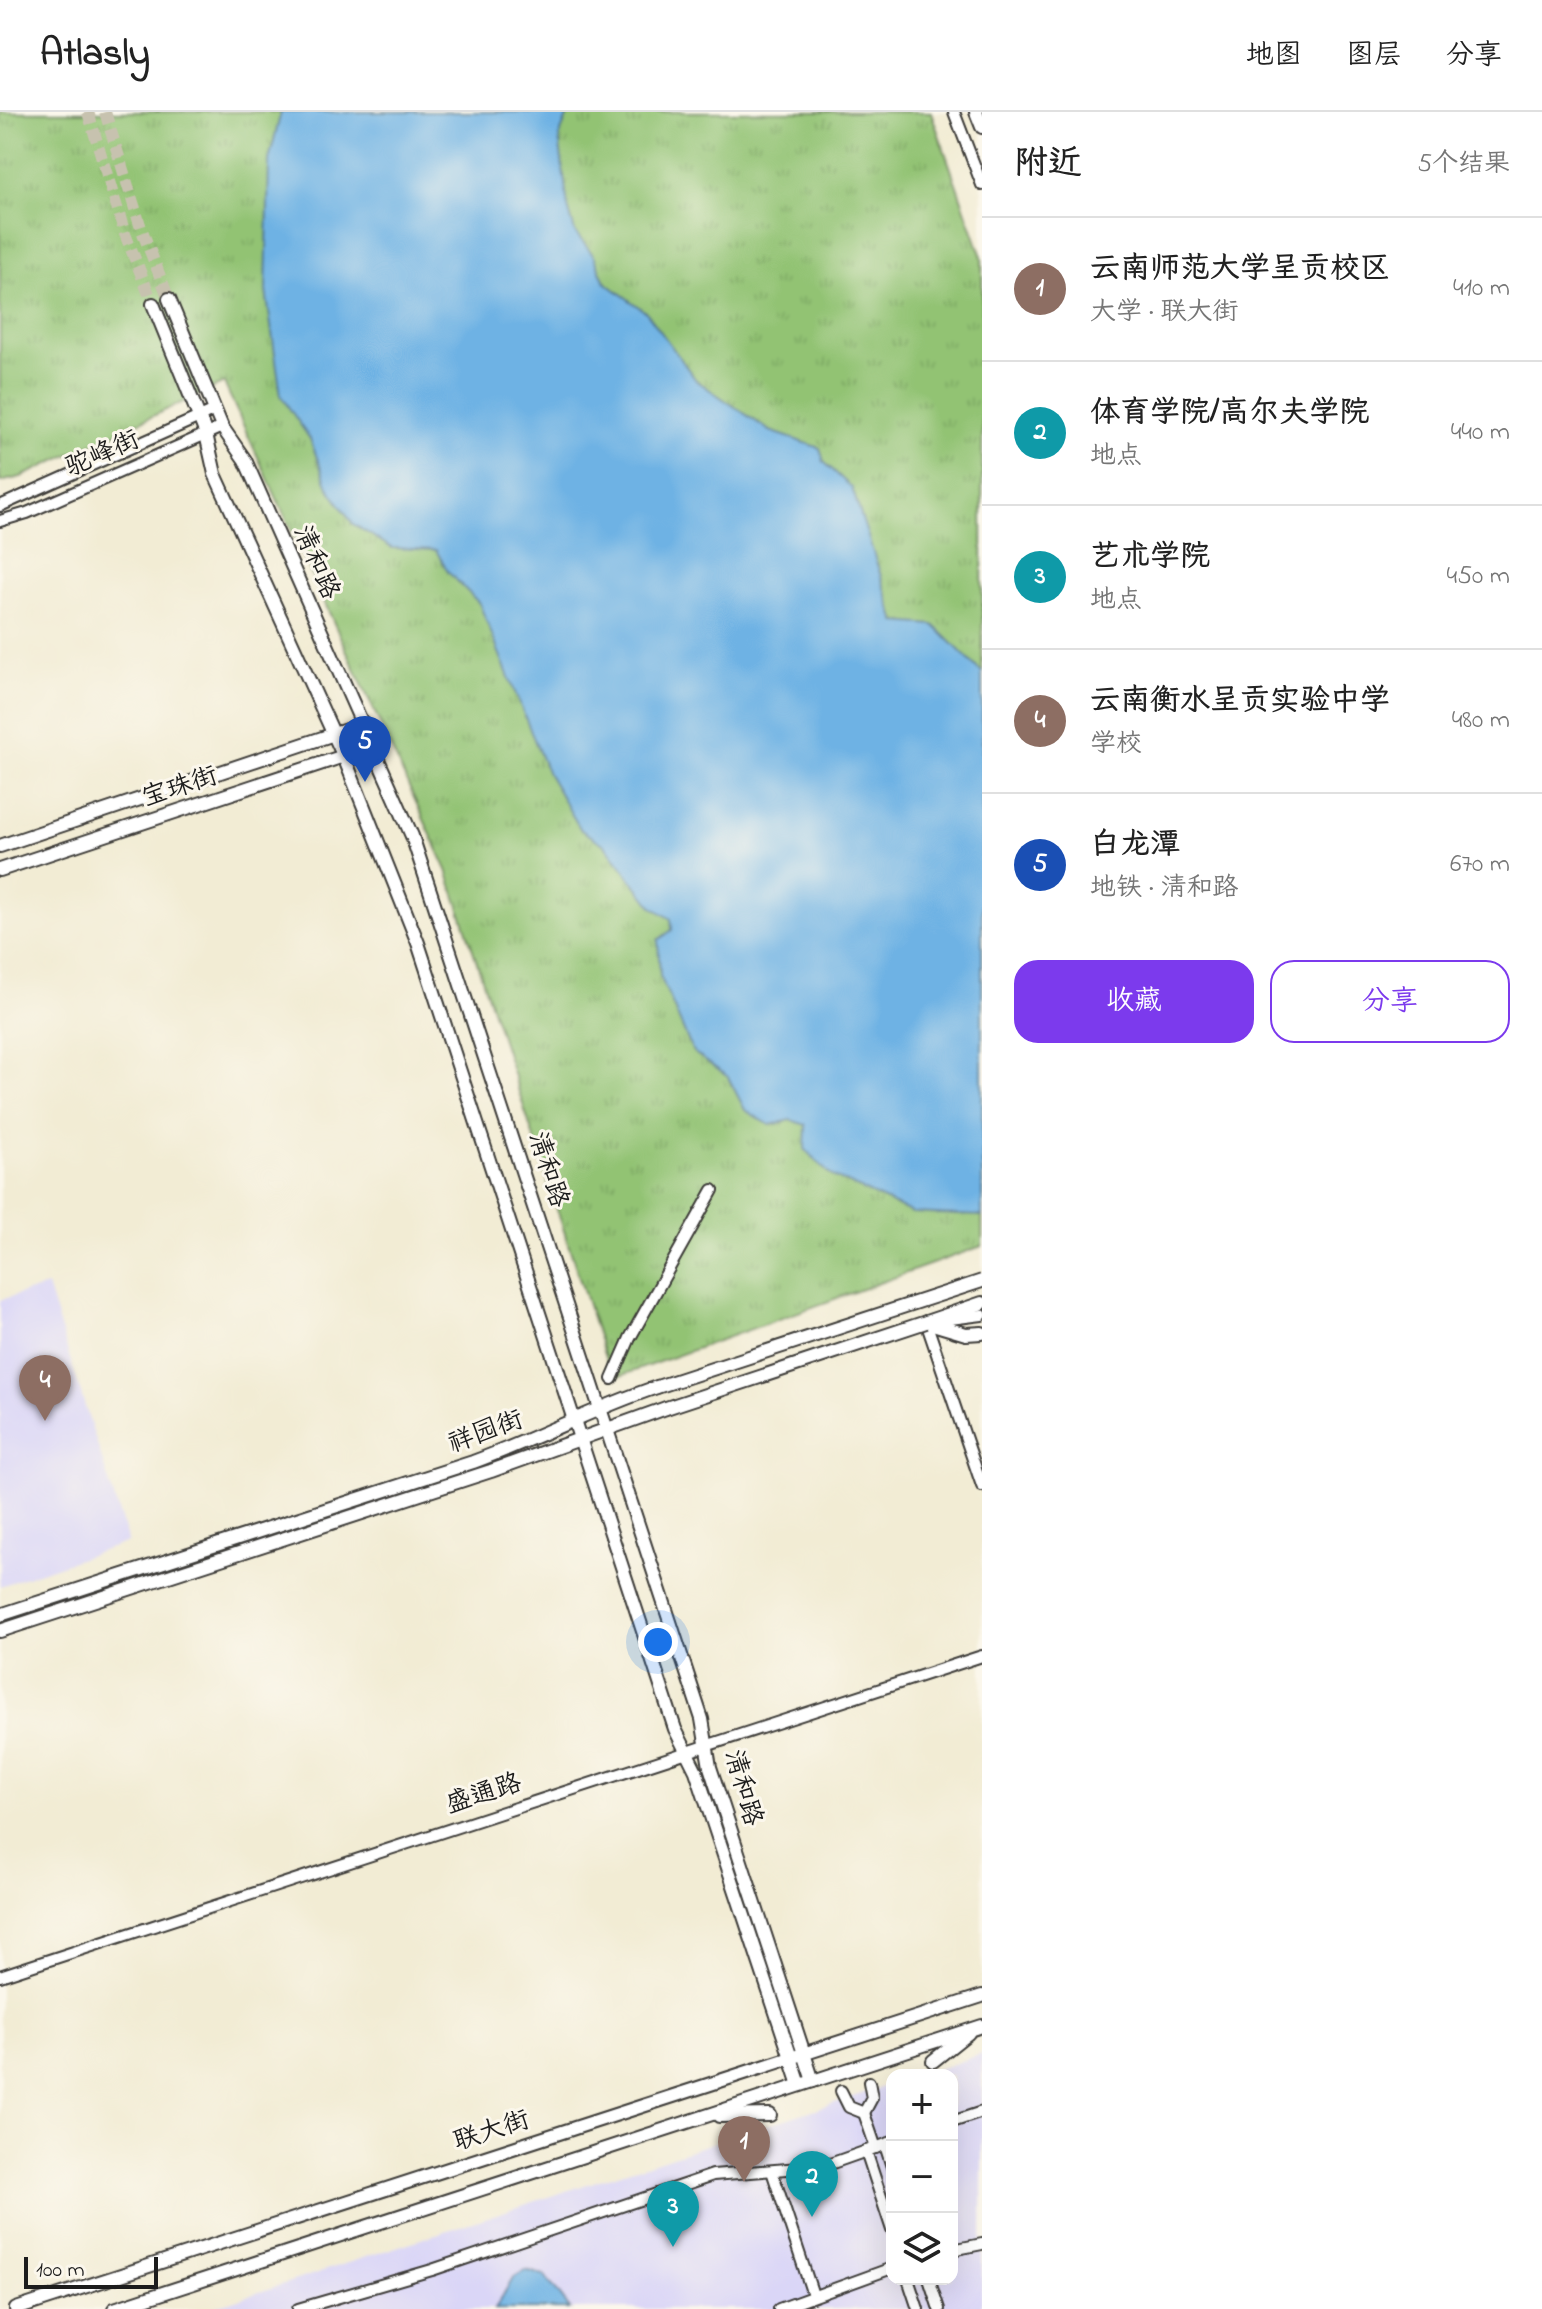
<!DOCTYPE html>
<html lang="zh">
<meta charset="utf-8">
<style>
body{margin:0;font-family:"Indie Flower","LXGW WenKai TC",sans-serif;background:#f6f6f6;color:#222}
.controls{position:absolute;right:24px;bottom:24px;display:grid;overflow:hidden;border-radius:16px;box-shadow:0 8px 32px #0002}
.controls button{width:72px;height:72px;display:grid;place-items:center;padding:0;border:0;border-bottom:2px solid #e0e0e0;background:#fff;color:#222;font:40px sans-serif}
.scale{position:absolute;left:24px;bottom:20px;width:134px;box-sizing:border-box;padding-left:8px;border:4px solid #1c1c1c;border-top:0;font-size:22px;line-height:28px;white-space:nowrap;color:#1c1c1c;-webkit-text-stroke:6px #fbf7ec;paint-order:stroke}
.you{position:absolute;left:658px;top:1530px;width:28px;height:28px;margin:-20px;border:6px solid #fff;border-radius:50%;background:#1a73e8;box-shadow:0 0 0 12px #1a73e833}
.badge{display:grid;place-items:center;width:52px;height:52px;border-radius:50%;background:#7c3aed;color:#fff;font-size:26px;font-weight:700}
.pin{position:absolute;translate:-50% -66px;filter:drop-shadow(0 2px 4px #0008)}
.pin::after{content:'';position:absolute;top:42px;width:28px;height:24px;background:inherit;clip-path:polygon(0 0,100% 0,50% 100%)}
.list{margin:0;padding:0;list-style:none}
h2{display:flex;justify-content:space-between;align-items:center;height:104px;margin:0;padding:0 32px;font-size:34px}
h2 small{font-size:26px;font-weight:400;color:#767676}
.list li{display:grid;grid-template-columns:52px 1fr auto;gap:24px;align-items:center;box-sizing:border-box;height:144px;padding:0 32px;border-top:2px solid #e0e0e0}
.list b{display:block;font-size:30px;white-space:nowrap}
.list p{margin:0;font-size:26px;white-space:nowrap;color:#767676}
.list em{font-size:26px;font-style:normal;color:#767676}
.actions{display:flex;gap:16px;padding:24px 32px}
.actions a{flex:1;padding:18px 0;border:2px solid #7c3aed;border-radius:24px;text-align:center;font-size:28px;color:#7c3aed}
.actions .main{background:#7c3aed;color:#fff}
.icon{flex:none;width:44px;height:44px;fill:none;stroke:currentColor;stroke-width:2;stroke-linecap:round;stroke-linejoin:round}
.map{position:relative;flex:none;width:982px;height:2197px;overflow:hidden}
header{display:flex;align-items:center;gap:48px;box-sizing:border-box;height:112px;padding:0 40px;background:#fff;border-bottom:2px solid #e0e0e0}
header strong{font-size:38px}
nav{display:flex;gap:44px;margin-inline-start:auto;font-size:28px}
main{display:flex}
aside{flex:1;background:#fff}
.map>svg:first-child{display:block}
.built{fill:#dad6f7}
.park{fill:url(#park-tufts);stroke:#577048;stroke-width:2}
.water{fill:#6eb2e4;stroke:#456780;stroke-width:2}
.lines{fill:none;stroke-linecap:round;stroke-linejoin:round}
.major-tunnel{stroke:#c7c2af;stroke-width:12;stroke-dasharray:12 6;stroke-linecap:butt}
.minor-casing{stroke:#3c3b38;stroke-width:14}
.major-casing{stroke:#3c3b38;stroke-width:16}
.minor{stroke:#fff;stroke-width:10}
.major{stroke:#fff;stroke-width:12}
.major-bridge-casing{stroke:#3c3b38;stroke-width:16;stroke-linecap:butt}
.major-bridge{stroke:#fff;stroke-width:12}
.labels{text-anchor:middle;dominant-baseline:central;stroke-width:6;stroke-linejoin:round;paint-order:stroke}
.street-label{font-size:26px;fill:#1c1c1c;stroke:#fbf7ec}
</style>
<header>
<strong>Atlasly</strong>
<nav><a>地图</a><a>图层</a><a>分享</a></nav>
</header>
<main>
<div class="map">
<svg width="982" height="2197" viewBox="0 0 982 2197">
<defs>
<pattern id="park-tufts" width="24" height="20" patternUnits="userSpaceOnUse" patternTransform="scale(2)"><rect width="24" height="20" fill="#92c373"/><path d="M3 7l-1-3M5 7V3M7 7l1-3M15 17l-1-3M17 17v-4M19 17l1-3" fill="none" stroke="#7da763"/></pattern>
</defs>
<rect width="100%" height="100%" fill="#fbf7ec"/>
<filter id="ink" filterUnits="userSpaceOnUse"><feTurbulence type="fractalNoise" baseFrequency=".0125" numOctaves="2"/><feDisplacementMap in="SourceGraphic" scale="16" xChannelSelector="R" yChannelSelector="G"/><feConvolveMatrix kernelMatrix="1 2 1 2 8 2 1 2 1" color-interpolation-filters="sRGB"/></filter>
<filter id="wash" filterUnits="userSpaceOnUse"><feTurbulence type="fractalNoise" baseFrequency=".006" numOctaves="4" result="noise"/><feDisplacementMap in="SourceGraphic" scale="32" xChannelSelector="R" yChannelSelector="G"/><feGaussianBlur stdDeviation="1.8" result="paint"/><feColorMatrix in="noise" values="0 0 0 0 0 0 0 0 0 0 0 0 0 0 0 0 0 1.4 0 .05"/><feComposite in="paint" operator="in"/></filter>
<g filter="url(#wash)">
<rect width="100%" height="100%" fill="#f2ecd4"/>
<g class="built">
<path d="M47 1174 128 1430 0 1474V1188Z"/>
<path d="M982 1942V2197H208L892 1972V2167H952V1963H920Z"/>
</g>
<path class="park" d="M0 0H931L982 145V1134L612 1267 447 758 224 271 21 365 0 370Z"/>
<g class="water">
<path d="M281 0H569L559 25 568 95 575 120 594 144 605 170 647 201 696 268 770 319 820 336 824 350 852 376 896 510 934 513 982 561V1104L912 1101 830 1063 805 1037 806 1013 791 1008 770 1013 745 998 728 965 693 940 660 864 658 828 672 818 671 807 653 795 605 733 581 718 548 662 479 491 448 460 436 438 392 436 353 412 328 375 310 327 281 284 266 179 269 48Z"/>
<path d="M526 2158 545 2164 570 2197H495L513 2166Z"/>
</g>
</g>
<g filter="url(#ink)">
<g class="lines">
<g class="major-tunnel">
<path d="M88 0 125 122 153 192"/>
<path d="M105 0 141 116 169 187"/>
</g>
<g class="minor-casing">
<g id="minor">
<path d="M954 0 982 73"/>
<path d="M0 394 215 298"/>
<path d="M0 409 27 401 222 315"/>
<path d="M982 1203 926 1210 982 1374"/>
<path d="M612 1267 630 1226 713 1078"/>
<path d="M0 1864 982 1544"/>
<path d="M841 1979 849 1995 864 2001"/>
<path d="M864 2001 876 2036"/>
<path d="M864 2001 872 1986 869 1970"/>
<path d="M952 2010 982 2000"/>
<path d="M885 2033 892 2055"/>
<path d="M866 2039 892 2118"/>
<path d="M772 2059 813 2183"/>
<path d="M952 2138 982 2132"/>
<path d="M908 2167 918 2197"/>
<path d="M929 2167 939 2197"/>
<path d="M298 2197 432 2158 713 2063 824 2054 892 2030"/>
<path d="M779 2197 892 2156"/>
</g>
</g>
<g class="major-casing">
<g id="major">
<path d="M976 0 982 15"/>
<path d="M169 187 222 315 245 348 412 724 702 1607 710 1655 813 1969"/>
<path d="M153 192 206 322 215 362 344 645 418 831 675 1617 696 1659 800 1973"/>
<path d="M0 734 364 612"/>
<path d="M0 758 374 634"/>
<path d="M926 1210 982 1191"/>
<path d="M926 1210 966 1222 982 1221"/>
<path d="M0 1503 473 1350C536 1327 594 1296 657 1275"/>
<path d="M0 1519 491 1359 666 1296"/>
<path d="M933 1949 968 1921"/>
<path d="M719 2004 770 2003"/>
<path d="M16 2197 982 1884"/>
<path d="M114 2197 982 1914"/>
</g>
</g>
<use href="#minor" class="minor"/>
<use href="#major" class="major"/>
<g class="major-bridge-casing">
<g id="major-bridge">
<path d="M657 1275 982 1169"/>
<path d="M666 1296 926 1210"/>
</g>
</g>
<use href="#major-bridge" class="major-bridge"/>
</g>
</g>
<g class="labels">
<g class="street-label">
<text transform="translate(103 343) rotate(-24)">驼峰街</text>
<text transform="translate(315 451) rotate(66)">清和路</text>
<text transform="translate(180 676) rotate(-18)">宝珠街</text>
<text transform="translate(547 1058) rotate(72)">清和路</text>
<text transform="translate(486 1321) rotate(-20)">祥园街</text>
<text transform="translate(742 1676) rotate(74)">清和路</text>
<text transform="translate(484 1683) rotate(-18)">盛通路</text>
<text transform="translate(492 2020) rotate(-18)">联大街</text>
</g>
</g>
</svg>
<div class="controls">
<button>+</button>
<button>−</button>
<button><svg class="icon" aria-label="layers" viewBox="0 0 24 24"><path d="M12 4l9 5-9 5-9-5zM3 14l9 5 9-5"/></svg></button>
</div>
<div class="scale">100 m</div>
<div class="you"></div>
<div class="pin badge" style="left:744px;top:2070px;background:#8d6e63">1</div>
<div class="pin badge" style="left:812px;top:2105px;background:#0f9aa8">2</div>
<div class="pin badge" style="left:673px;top:2135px;background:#0f9aa8">3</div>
<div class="pin badge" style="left:45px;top:1309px;background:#8d6e63">4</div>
<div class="pin badge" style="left:365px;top:670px;background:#1a4fb4">5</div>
</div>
<aside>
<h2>附近<small>5个结果</small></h2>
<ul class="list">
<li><span class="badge" style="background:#8d6e63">1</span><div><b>云南师范大学呈贡校区</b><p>大学 · 联大街</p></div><em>410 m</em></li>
<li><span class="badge" style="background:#0f9aa8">2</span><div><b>体育学院/高尔夫学院</b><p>地点</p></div><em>440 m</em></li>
<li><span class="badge" style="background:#0f9aa8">3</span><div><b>艺术学院</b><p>地点</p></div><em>450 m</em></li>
<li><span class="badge" style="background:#8d6e63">4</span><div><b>云南衡水呈贡实验中学</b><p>学校</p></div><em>480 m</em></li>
<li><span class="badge" style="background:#1a4fb4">5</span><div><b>白龙潭</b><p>地铁 · 清和路</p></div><em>670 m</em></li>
</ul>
<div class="actions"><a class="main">收藏</a><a>分享</a></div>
</aside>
</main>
